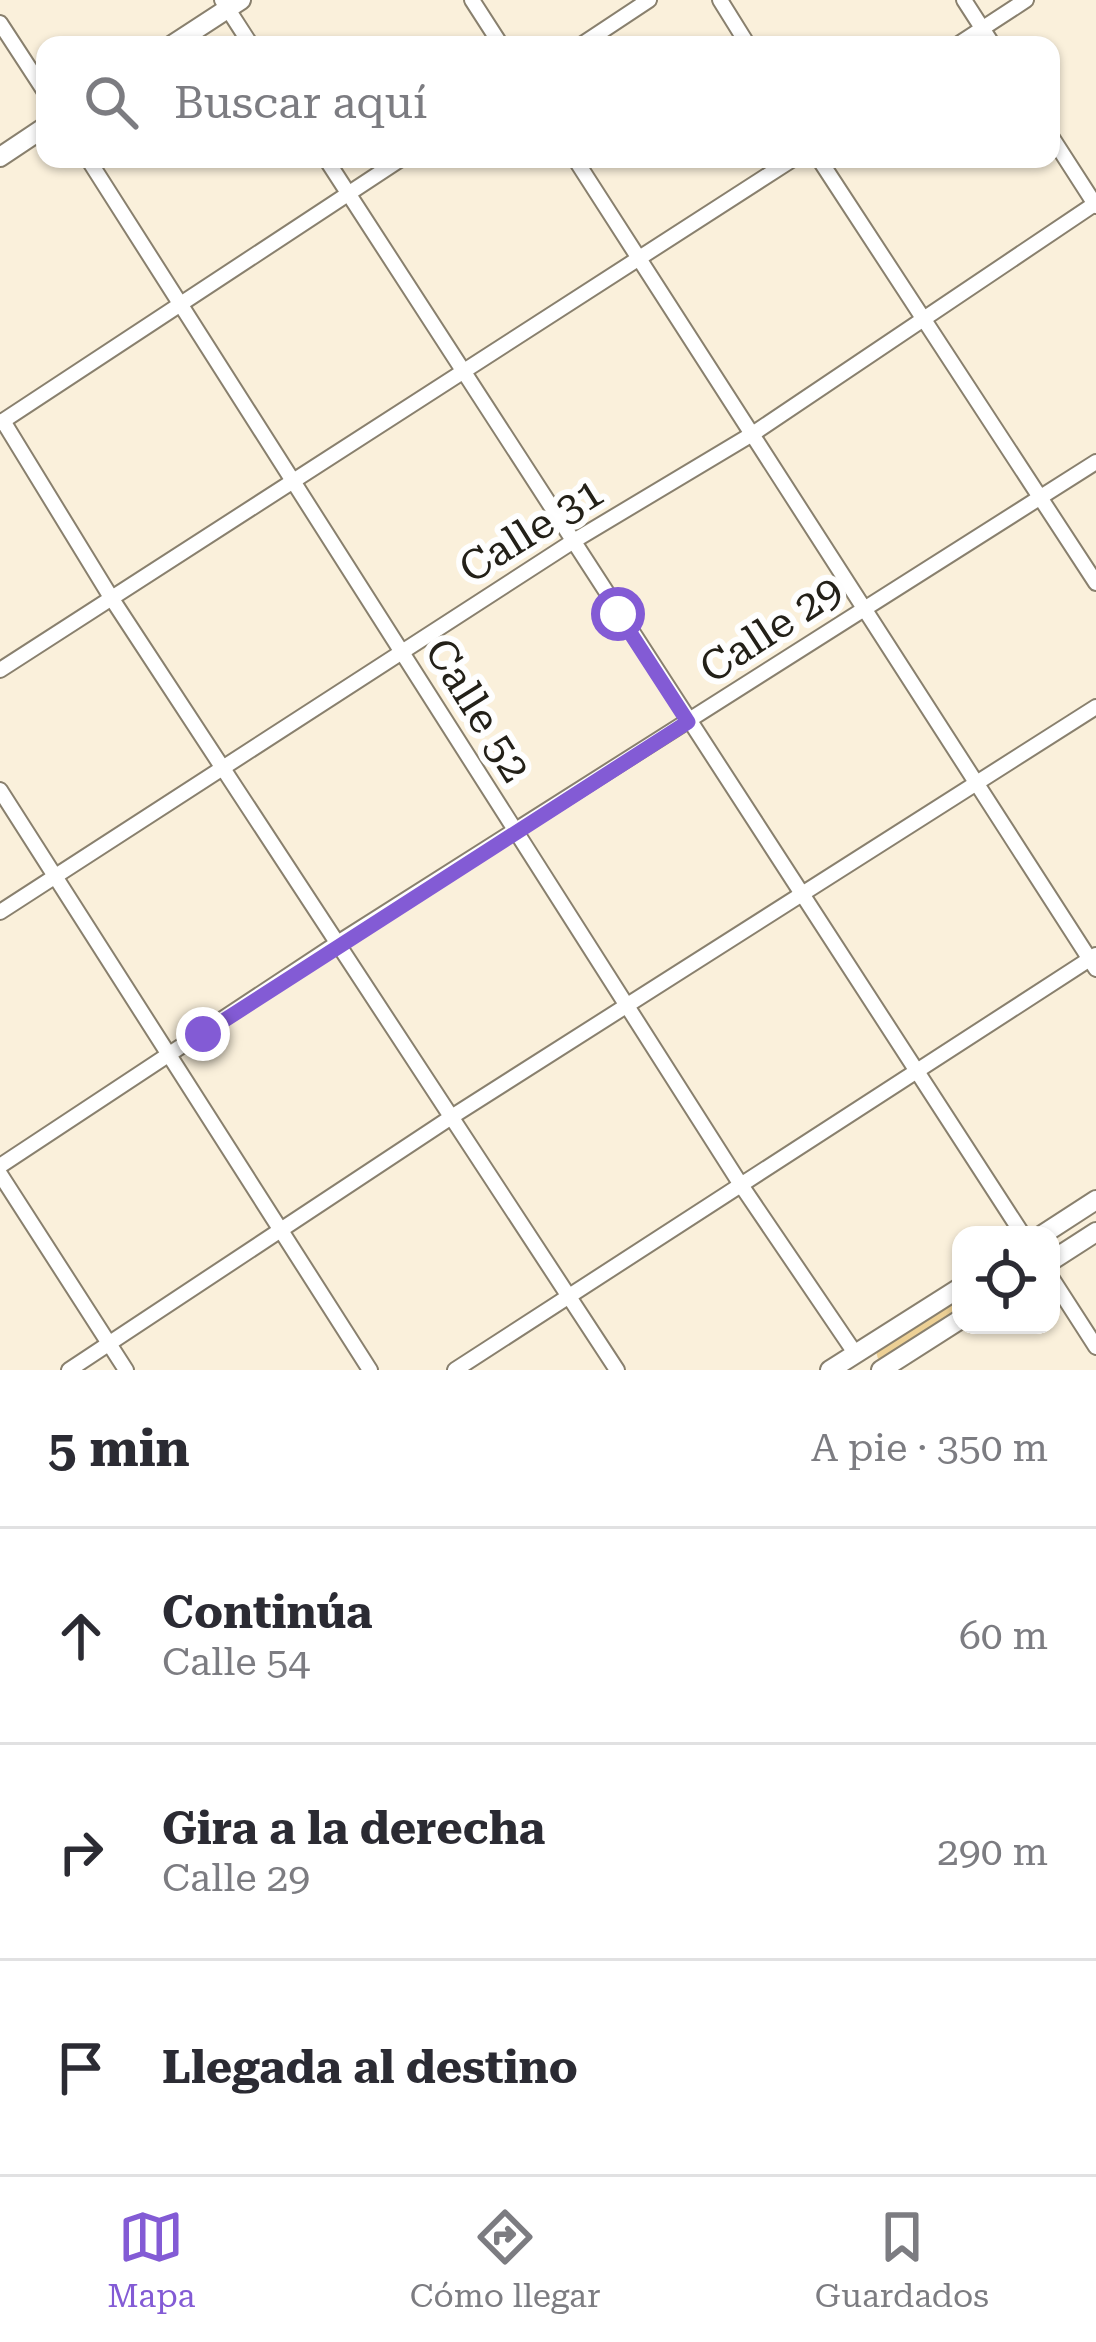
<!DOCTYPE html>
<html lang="es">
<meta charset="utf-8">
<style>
body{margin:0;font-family:"Roboto Serif",serif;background:#f2f2f3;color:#2b2b33}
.controls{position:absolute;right:36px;bottom:36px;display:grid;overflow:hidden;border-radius:24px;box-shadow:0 3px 9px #0004}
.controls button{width:108px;height:108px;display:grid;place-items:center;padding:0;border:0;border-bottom:3px solid #e1e1e2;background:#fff;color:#2b2b33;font:60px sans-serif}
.stop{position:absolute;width:36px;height:36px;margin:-27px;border:9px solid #835bd5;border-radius:50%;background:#fff}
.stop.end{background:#835bd5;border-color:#fff;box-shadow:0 3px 12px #0008}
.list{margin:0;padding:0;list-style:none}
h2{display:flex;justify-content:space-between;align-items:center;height:156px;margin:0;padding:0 48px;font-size:51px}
h2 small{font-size:39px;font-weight:400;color:#7c7c81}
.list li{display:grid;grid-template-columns:78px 1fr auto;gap:36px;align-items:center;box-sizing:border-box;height:216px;padding:0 48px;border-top:3px solid #e1e1e2}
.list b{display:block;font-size:45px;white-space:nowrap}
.list p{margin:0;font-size:39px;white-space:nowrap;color:#7c7c81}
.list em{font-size:39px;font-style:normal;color:#7c7c81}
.icon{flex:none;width:66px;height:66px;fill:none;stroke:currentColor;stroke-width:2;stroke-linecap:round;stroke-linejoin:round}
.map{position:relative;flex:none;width:1096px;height:1370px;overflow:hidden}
.search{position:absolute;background:#fff;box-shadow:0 3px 9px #0004;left:36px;right:36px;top:36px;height:132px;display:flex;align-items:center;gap:30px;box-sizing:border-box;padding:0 42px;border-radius:24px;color:#7c7c81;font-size:45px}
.sheet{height:804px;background:#fff}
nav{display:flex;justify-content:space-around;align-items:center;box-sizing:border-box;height:168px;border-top:3px solid #e1e1e2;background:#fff;font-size:33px;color:#7c7c81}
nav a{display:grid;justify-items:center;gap:6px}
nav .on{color:#835bd5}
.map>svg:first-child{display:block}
.green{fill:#edd095}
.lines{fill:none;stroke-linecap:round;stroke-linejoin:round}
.street-casing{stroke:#89806e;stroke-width:18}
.secondary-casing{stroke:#89806e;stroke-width:22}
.street{stroke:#fff;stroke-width:14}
.secondary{stroke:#fff;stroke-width:18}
.route{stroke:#835bd5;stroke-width:15}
.labels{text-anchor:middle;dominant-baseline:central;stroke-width:12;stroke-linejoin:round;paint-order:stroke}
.street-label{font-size:42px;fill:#232018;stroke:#fefefe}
</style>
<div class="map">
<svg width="1096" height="1370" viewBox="0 0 1096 1370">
<rect width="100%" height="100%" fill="#faf0db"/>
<path class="green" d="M961 1294V1313L878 1359 876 1351Z"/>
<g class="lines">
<g class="street-casing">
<g id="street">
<path d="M222 0 251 45"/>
<path d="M472 0 501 45"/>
<path d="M720 0 748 45"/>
<path d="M964 0 993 45"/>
<path d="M0 23 45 92"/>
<path d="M581 45 649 0"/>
<path d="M957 45 1026 0"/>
<path d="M1051 136 1096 206"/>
<path d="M88 159 741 1185 855 1353"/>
<path d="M326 159 1023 1235"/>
<path d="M575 159 1096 969"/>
<path d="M819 159 1096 583"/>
<path d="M3 421 112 599 617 1370"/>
<path d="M0 423 401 159"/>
<path d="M0 670 793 159"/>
<path d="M0 790 370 1370"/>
<path d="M0 912 572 542 754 433 1096 203"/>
<path d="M0 1166 336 944 1096 462"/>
<path d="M0 1174 126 1370"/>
<path d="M1051 1277 1096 1347"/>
<path d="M69 1370 453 1116 1096 707"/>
<path d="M455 1370 1096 955"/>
</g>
</g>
<g class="secondary-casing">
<g id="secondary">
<path d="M172 45 241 0"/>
<path d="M0 157 45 127"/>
<path d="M1042 1235 1096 1200"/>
<path d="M1051 1261 1096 1232"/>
<path d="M830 1370 961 1287"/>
<path d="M881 1370 961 1319"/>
</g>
</g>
<use href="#street" class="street"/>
<use href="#secondary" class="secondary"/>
</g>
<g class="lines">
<path class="route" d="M203 1034 688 722 618 614"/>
</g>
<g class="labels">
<g class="street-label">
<text transform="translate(531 530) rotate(-32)">Calle 31</text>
<text transform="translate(771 629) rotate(-33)">Calle 29</text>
<text transform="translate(478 710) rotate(58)">Calle 52</text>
</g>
</g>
</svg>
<div class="controls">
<button><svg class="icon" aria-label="locate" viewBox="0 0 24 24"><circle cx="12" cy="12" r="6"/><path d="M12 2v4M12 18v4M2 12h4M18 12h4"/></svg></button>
</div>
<div class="stop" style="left:618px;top:614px"></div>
<div class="stop end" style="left:203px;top:1034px"></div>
<div class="search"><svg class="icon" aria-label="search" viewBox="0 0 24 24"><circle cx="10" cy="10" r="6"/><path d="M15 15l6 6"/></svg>Buscar aquí</div>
</div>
<section class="sheet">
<h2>5 min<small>A pie · 350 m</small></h2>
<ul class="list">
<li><svg class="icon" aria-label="ahead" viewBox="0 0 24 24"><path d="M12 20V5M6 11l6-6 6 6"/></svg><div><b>Continúa</b><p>Calle 54</p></div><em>60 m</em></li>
<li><svg class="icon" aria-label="right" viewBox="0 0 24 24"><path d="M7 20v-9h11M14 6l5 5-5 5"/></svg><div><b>Gira a la derecha</b><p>Calle 29</p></div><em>290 m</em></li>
<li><svg class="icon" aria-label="arrive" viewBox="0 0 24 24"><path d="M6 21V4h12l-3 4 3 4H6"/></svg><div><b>Llegada al destino</b></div></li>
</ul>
</section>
<nav>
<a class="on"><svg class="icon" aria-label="map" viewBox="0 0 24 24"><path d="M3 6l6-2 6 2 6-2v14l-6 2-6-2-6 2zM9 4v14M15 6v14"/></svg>Mapa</a>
<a><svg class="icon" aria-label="directions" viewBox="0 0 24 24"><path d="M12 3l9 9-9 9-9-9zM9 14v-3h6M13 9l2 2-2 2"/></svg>Cómo llegar</a>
<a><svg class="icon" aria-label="saved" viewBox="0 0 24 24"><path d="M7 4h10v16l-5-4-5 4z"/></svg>Guardados</a>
</nav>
